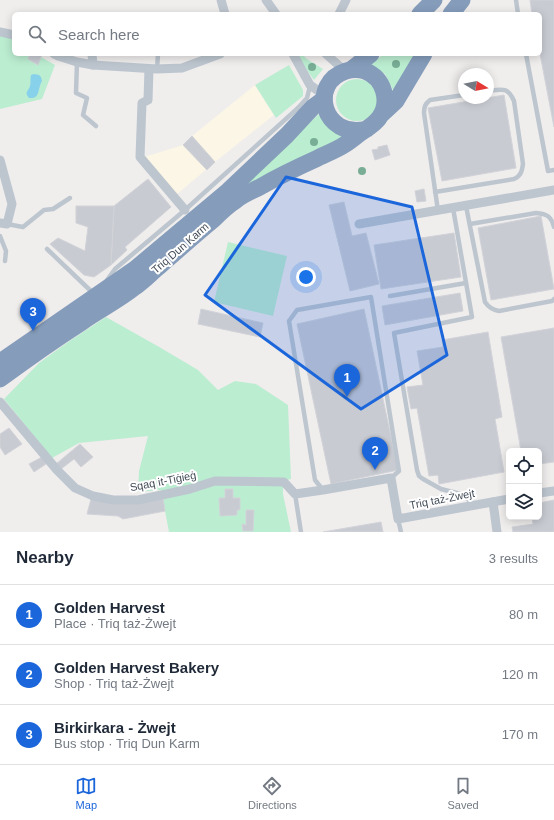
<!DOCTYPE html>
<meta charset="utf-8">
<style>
body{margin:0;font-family:Helvetica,sans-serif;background:#f2f2f3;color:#1f2937}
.controls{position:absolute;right:12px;bottom:12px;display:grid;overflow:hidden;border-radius:6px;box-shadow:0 2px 10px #0003}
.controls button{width:36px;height:36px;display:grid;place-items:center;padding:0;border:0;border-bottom:1px solid #e0e1e3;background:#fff;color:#1f2937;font:20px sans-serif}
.compass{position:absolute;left:458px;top:68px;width:36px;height:36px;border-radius:50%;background:#fff;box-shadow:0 2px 10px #0003;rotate:100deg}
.you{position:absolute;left:306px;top:277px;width:14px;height:14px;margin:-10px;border:3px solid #fff;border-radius:50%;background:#1a73e8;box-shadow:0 0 0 6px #1a73e833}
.badge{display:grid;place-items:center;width:26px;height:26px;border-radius:50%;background:#1c66db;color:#fff;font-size:13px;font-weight:700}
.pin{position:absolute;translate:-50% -33px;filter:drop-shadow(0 1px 2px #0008)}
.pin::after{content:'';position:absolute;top:21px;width:14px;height:12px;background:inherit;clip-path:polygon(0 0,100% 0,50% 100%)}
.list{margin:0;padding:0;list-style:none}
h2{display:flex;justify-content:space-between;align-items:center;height:52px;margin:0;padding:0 16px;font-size:17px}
h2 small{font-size:13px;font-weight:400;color:#747a83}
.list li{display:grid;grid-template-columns:26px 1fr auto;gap:12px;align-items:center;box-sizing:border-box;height:60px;padding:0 16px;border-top:1px solid #e0e1e3}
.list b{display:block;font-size:15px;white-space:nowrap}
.list p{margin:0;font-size:13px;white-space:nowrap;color:#747a83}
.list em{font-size:13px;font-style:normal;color:#747a83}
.icon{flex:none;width:22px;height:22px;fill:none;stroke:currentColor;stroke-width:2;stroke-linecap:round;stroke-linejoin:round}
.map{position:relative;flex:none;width:554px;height:532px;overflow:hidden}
.search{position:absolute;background:#fff;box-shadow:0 2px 10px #0003;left:12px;right:12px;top:12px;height:44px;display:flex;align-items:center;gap:10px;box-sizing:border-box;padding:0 14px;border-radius:6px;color:#747a83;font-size:15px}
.sheet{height:232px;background:#fff}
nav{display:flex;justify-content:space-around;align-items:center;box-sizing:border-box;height:56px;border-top:1px solid #e0e1e3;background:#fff;font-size:11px;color:#747a83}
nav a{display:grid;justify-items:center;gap:2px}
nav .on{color:#1c66db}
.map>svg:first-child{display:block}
.commercial{fill:#fbf6e5}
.green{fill:#bbedd1}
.water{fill:#88d1ea}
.building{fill:#c9cbd3;stroke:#d1d3d8}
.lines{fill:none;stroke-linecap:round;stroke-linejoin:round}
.lane{stroke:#bdc6cf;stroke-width:4.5}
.street{stroke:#bdc6cf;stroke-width:9}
.highway{stroke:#859dbb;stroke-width:17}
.tree{fill:#79ad95}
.marked{fill:#1c66db;fill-opacity:0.2;stroke:#1c66db;stroke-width:3;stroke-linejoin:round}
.labels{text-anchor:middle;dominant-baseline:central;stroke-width:4;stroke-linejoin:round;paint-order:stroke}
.street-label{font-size:11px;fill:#454f5a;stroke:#fff}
</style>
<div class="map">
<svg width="554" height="532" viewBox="0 0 554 532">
<rect width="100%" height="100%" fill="#f0eded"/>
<path class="commercial" d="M255 85 274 115 215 162 176 195 144 157 183 145 192 136Z"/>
<g class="green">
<path d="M0 35 14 39V54H30L28 59 37 65 41 57 55 65 42 99 0 109Z"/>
<path d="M297 54H302L307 59 323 69 314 80 303 65Z"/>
<path d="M384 54H416L394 92 385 74 369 65Z"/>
<path d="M289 65 303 90V96L276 118 255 85Z"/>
<circle cx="357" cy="100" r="21"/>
<path d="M321 112 344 136 228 199Z"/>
<path d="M228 242 287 256 273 316 214 302Z"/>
<path d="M106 317 161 348 198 370 218 390 235 381 256 384 288 405 291 479 283 481V494L291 532H169L161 490 138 492 139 471 148 436 79 443 52 458 4 399 39 363 68 342Z"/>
</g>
<path class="water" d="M34 74 39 75 41 77 42 81C37 89 41 99 29 98 24 92 28 92 30 86 31 83 30 79 31 75Z"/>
<g class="building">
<path d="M530 0H554V127L540 54V14H532Z"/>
<path d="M30 54H42L38 65 28 59Z"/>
<path d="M504 95 516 168 442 181 428 108Z"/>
<path d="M192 136 215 162 207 170 183 145Z"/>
<path d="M387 145 390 155 375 160 372 150 378 149V147Z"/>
<path d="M148 179 171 207 125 247 127 250 111 265 114 206Z"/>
<path d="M424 189 426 201 417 202 415 191Z"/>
<path d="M344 202 352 236 366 233 379 284 350 291 329 205Z"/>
<path d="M76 206H114L111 265 94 277 84 275 50 244 58 238 85 251 88 227 76 223Z"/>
<path d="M541 216 554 289 491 300 478 228Z"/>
<path d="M454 233 461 277 381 289 374 245Z"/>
<path d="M460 293 463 311 385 325 382 306Z"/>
<path d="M201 309 263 323 260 337 198 324Z"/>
<path d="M364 309 398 470 331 484 297 324Z"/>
<path d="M554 328V462L539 464V451H521L501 337Z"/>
<path d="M488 332 502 417 495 419 504 472 439 484 438 475 429 476 417 408 411 409 407 387 423 385 417 351 443 347 442 340Z"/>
<path d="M9 428 22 444 5 455 0 447V434Z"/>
<path d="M80 444 93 457 81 467 74 459 61 469 56 464Z"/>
<path d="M42 457 46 464 34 472 29 464Z"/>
<path d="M225 489H233V498H240V510H237V515L220 516 219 498H225Z"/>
<path d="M163 497 165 511 123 519 118 516 87 514 91 499Z"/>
<path d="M554 500V532H513L512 527 533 524 532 517H539V503Z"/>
<path d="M246 510H254L253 531H243L242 524 246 525Z"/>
<path d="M381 522 383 532H323Z"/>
</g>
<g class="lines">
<g class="lane">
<path d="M516 0 518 14"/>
<path d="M526 54 548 171 554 170"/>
<path d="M77 62 76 93 87 98 83 115 96 126"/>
<path d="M157 69 158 54"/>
<path d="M298 108 307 98 310 86"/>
<path d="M435 192 514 179C521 176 522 171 523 164L514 101C508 87 502 89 488 91"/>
<path d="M466 206 485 302C489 308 493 310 499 311L552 301 554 299"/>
<path d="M453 208 472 317 394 333 417 470 419 476 423 479 441 489 461 494 475 505"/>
<path d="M438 211 424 113C424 107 425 104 430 100L464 95"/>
<path d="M7 224 23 227 44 210 53 209 70 198"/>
<path d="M470 224 536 213C547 214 551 216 554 227"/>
<path d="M0 236 6 251 5 261"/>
<path d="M47 249 94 294"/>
<path d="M107 280 115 269 185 210 298 108H305"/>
<path d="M390 296 466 283"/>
<path d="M323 490 315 480 289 321 297 310 371 297 399 471 391 478"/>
<path d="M295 494 301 532"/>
<path d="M398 519 401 532"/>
</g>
<g class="street">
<path d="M221 0 225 14"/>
<path d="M266 0 276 14"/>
<path d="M339 14 346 0"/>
<path d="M0 32 14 35"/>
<path d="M54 54 58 56 77 62 93 65 157 69 182 68 220 54"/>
<path d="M92 54 93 65"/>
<path d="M293 54 310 85 324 95"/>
<path d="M326 54 345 71"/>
<path d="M149 69 148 100 142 103 140 157 185 210"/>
<path d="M0 160 12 204 7 224 0 223"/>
<path d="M359 224 554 190"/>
<path d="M0 402 57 470 75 488 93 496 113 500H138L190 489 215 481 284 482 295 494 323 490 391 478 398 519 509 499"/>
<path d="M539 493 554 491"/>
<path d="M493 502 497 532"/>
</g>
<g class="highway">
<path d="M420 14 434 0"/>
<path d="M451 14 462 0"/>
<path d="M352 69 371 54"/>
<path d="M383 113 396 101 424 54"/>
<path d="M0 362 135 269 228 191 287 135 313 107 324 99"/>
<path d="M0 379C27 359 54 340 82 322 99 310 119 300 135 287 145 280 153 271 162 264 179 249 196 234 213 220 220 213 227 206 235 201 242 195 252 191 260 187 279 176 298 167 318 158 326 154 336 150 344 145 349 142 354 138 359 134 366 129 374 125 379 118 391 102 384 78 365 71 359 69 352 69 346 71 308 83 323 140 367 129"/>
</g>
</g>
<g class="tree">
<circle cx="396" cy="64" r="4"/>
<circle cx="312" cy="67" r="4"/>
<circle cx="314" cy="142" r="4"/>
<circle cx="362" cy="171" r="4"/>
</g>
<path class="marked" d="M286 177 412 207 447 355 361 409 205 295Z"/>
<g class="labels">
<g class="street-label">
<text transform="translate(180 248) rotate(-41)">Triq Dun Karm</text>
<text transform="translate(163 481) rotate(-11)">Sqaq it-Tiġieġ</text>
<text transform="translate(442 499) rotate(-11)">Triq taż-Żwejt</text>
</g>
</g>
</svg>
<div class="controls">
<button><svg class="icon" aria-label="locate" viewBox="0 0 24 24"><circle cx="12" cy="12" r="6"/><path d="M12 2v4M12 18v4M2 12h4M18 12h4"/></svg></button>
<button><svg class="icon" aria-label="layers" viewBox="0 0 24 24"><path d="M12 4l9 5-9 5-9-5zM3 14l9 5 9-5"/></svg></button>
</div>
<svg class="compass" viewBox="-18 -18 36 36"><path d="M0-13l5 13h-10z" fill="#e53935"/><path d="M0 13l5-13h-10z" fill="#747a83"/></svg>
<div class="you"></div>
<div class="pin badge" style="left:347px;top:397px">1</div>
<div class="pin badge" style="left:375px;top:470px">2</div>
<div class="pin badge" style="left:33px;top:331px">3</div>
<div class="search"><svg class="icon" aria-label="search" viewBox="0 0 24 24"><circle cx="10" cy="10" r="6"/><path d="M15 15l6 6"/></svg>Search here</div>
</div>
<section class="sheet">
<h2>Nearby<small>3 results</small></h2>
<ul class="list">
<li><span class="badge">1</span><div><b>Golden Harvest</b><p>Place · Triq taż-Żwejt</p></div><em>80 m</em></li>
<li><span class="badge">2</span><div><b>Golden Harvest Bakery</b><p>Shop · Triq taż-Żwejt</p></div><em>120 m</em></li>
<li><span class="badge">3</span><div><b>Birkirkara - Żwejt</b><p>Bus stop · Triq Dun Karm</p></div><em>170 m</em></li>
</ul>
</section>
<nav>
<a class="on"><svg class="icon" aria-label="map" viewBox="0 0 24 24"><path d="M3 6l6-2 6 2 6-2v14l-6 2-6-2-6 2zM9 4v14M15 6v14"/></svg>Map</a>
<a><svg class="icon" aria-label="directions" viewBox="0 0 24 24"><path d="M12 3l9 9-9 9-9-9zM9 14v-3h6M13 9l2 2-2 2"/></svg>Directions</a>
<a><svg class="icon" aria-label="saved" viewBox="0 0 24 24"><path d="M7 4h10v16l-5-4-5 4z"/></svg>Saved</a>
</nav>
